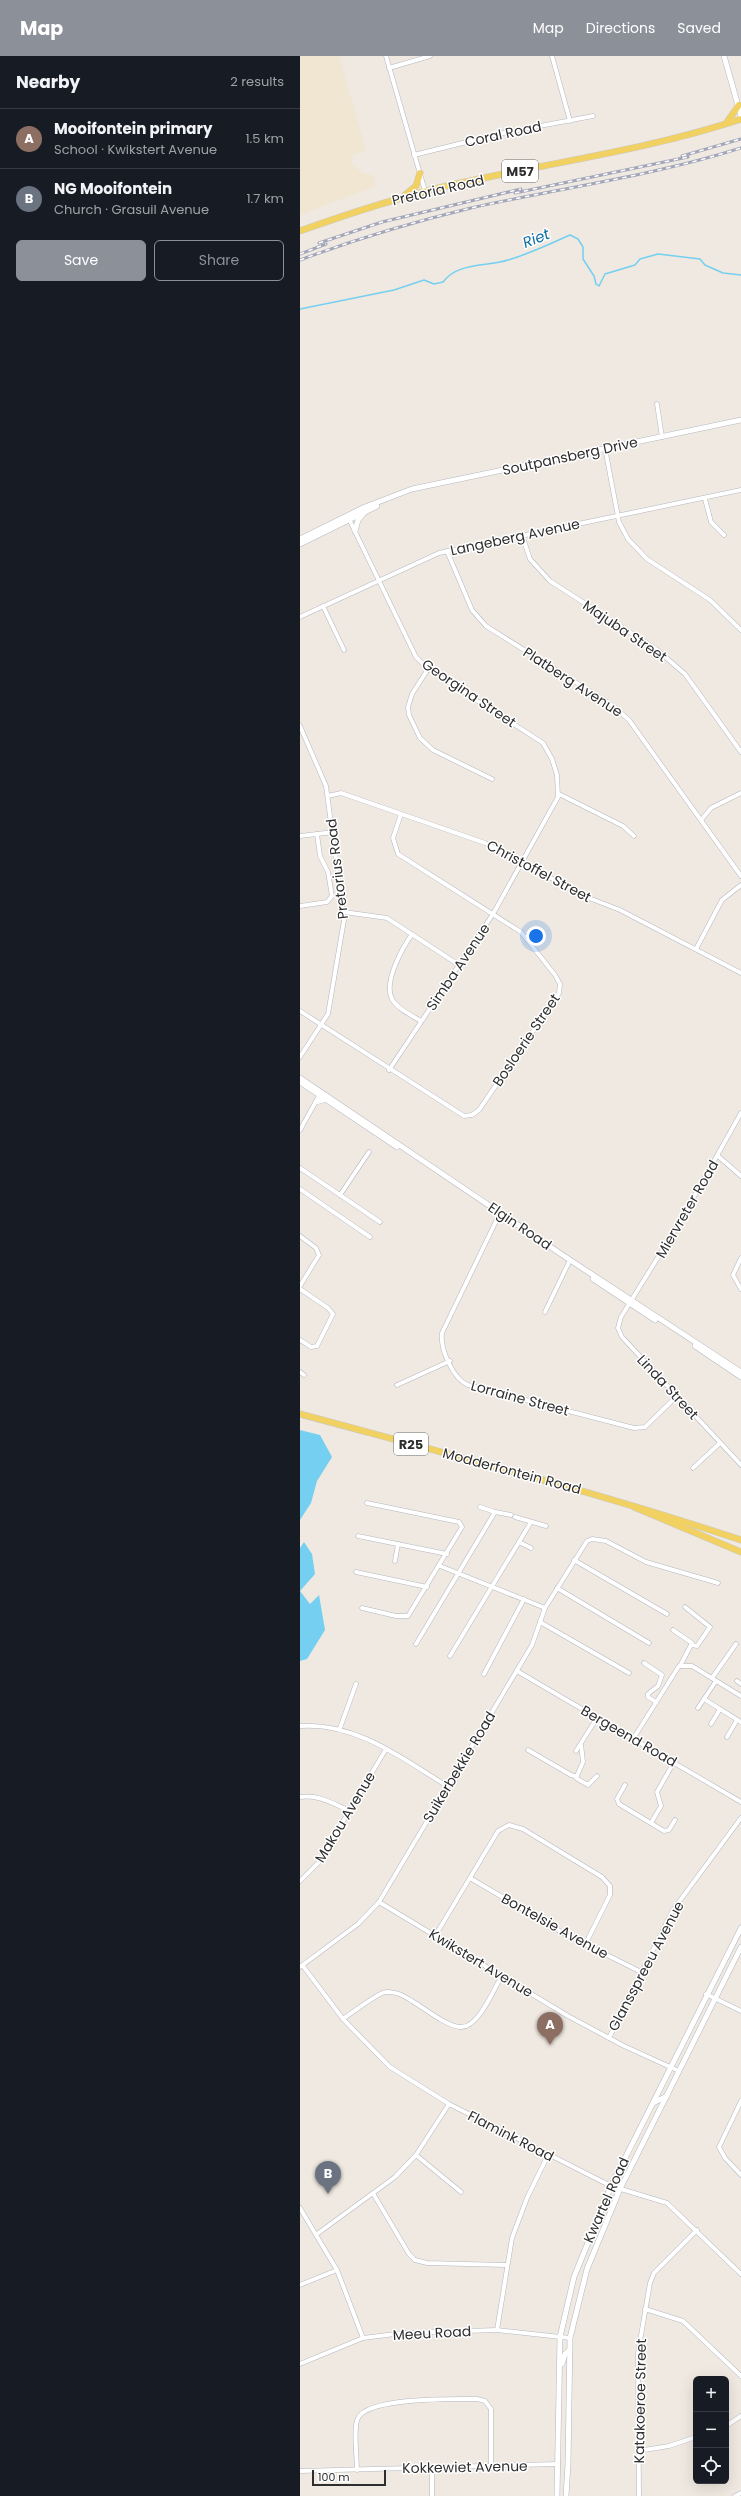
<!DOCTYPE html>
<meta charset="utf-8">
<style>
body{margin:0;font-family:Poppins,sans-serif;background:#20242c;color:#f1f3f6}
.controls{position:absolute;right:12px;bottom:12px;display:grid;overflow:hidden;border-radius:6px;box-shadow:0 4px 16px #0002}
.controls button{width:36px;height:36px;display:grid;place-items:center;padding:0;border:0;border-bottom:1px solid #363941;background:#171b24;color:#f1f3f6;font:20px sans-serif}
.scale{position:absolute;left:12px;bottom:10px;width:74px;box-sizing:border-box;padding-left:4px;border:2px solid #2e2e2e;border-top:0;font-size:11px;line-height:14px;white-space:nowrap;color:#2e2e2e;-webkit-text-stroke:3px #fff;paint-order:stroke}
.you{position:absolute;left:236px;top:880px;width:14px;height:14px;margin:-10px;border:3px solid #fff;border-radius:50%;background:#1a73e8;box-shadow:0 0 0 6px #1a73e833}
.badge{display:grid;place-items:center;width:26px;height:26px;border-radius:50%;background:#8c9099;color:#fff;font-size:13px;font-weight:700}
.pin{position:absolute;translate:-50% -33px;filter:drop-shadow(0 1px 2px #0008)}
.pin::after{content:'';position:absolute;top:21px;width:14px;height:12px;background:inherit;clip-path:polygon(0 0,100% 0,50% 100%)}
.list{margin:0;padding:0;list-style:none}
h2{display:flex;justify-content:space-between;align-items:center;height:52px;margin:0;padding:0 16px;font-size:17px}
h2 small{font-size:13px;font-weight:400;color:#9ea1a6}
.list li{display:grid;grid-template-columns:26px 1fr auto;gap:12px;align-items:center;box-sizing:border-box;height:60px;padding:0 16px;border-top:1px solid #363941}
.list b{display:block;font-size:15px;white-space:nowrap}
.list p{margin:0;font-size:13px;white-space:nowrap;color:#9ea1a6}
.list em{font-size:13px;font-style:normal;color:#9ea1a6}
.actions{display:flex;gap:8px;padding:12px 16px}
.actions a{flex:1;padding:9px 0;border:1px solid #8c9099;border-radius:6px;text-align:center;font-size:14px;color:#8c9099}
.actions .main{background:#8c9099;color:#fff}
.icon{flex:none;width:22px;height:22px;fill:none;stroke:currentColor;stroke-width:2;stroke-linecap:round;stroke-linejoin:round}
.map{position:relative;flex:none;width:441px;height:2440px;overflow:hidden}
header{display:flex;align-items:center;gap:24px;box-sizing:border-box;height:56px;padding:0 20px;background:#8c9099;color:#fff}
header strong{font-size:19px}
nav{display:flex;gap:22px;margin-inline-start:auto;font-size:14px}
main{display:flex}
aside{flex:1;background:#171b24}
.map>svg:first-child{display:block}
.education{fill:#f0e6d1}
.water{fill:#75cff0}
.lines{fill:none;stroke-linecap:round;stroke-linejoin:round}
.stream{stroke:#75cff0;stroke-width:1.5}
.minor-casing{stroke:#b4b7c1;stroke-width:5}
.tertiary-casing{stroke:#b4b7c1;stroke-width:6}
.primary-casing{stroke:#c9c9c9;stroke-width:7}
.minor{stroke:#fff;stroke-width:4}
.tertiary{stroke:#fff;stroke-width:5}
.primary{stroke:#f2d163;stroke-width:6}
.rail-casing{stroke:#a3a6b8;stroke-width:3}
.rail{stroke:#fff;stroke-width:1.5;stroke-dasharray:4.5;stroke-linecap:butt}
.labels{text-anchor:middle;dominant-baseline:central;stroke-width:3;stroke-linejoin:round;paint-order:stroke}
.shield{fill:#fff;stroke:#6d6d6d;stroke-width:1}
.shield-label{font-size:13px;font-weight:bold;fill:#2e2e2e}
.street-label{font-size:14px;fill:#2e2e2e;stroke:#fff}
.water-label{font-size:15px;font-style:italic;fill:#0d6fa3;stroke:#fff}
</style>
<header>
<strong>Map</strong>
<nav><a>Map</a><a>Directions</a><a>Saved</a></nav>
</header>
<main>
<aside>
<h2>Nearby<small>2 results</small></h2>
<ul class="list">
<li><span class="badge" style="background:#8d6e63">A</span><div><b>Mooifontein primary</b><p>School · Kwikstert Avenue</p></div><em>1.5 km</em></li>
<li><span class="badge" style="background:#6b7280">B</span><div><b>NG Mooifontein</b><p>Church · Grasuil Avenue</p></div><em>1.7 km</em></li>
</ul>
<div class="actions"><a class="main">Save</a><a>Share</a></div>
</aside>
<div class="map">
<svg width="441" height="2440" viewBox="0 0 441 2440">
<rect width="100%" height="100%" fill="#efe9e1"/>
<path class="education" d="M0 0H39L66 95 53 98 51 107 63 118 73 119 76 130 0 159Z"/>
<g class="water">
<path d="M0 1374 20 1379 32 1401 17 1425 11 1447 0 1464Z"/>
<path d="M4 1486 12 1498 15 1518 0 1535 10 1548 19 1539 25 1574 7 1603 0 1605V1492Z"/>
</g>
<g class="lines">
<path class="stream" d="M0 253 94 234 124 224 134 228 143 226C158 206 186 211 208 204 229 198 250 188 270 179L278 183 283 191V203L294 220 296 228 299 230 305 218 335 209 340 203 358 198 400 203 405 209 423 217 441 219"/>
<g class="minor-casing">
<g id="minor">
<path d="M86 0 125 135"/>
<path d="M252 0 270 65"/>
<path d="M89 12 130 0"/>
<path d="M114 99 203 77 293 60"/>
<path d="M357 348 362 381"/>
<path d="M305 392 319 466 328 483 347 503 410 544 441 574"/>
<path d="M405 443 411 466 424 479"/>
<path d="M48 461 116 601 128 613 243 687 252 703 257 719 258 741 193 858 89 1014"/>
<path d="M222 479 230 503 250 525 356 593 385 618 441 696"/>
<path d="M147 495 172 554 186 570 312 649 329 664 441 820"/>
<path d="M23 550 44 594"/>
<path d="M0 561 139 497 441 434"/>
<path d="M128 613 112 638 108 651 109 659 120 682 133 694 192 723"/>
<path d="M0 670 26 730 44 864 28 958 0 1001"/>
<path d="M259 738 323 770 334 780"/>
<path d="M28 740 41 737 185 787 289 842 320 854 441 917"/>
<path d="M402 763 411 752 441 737"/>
<path d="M0 780 34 776"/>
<path d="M0 850 27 846 32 840 28 816 20 800 17 778"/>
<path d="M44 856 87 862 159 909"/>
<path d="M112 878C103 891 83 926 92 943 97 953 113 960 121 965"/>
<path d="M396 893 422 844 441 829"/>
<path d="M0 955 164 1060 172 1059 179 1054 259 937 260 928 255 919 221 876 98 798 93 782 101 758"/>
<path d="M441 1057 378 1169 321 1261 318 1272 322 1281 441 1409"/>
<path d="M0 1074 20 1038"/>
<path d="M418 1100 441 1120"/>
<path d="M0 1112 80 1166"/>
<path d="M0 1133 70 1181"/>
<path d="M40 1139 69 1096"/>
<path d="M200 1157 142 1277C140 1293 153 1323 168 1329L334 1372 345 1371 377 1340"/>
<path d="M0 1180 16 1192 19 1199 0 1230"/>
<path d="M441 1202 433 1219 441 1233"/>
<path d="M0 1233 28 1252 33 1258 17 1290 11 1291 0 1284"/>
<path d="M245 1256 270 1204"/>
<path d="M0 1316 4 1319"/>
<path d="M97 1329 150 1305"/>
<path d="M393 1412 420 1387"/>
<path d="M195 1456 211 1459"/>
<path d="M215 1461 246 1470"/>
<path d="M58 1480 147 1498"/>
<path d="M219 1486 231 1492"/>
<path d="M274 1504 367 1558"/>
<path d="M95 1505 98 1488"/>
<path d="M140 1510 245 1552"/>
<path d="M56 1516 127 1531"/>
<path d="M257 1532 349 1587"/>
<path d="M385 1551 410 1571 397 1590 392 1589"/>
<path d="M62 1552 96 1560H108L162 1471 159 1466 67 1447"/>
<path d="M240 1566 329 1617"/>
<path d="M373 1574 392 1587 380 1610"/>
<path d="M116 1588 195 1456 180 1451"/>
<path d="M150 1600 231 1466"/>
<path d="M344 1607 362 1619 358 1630 348 1638V1641L356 1646"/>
<path d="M217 1615 441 1746"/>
<path d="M184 1618 224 1543"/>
<path d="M412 1622 436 1588"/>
<path d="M437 1625 441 1628"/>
<path d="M404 1643 441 1666"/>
<path d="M398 1652 416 1625"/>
<path d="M411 1668 420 1653"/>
<path d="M0 1670C55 1666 102 1702 147 1730"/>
<path d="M40 1672 56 1628"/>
<path d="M427 1681 437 1664"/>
<path d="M333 1683 379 1610H392L441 1640"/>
<path d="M281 1688 283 1706 276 1722 288 1729 297 1720"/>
<path d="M228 1694 271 1719 275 1720"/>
<path d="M276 1695 297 1662"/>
<path d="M325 1729 317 1743 319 1748 364 1775 369 1774 375 1764"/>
<path d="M0 1741C18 1738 34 1748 50 1755"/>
<path d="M351 1767 361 1750 357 1736 374 1706"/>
<path d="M170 1822 263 1877 341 1916"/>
<path d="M0 1825 19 1806 86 1693"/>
<path d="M79 1846 268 1960 324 1990 379 2015"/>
<path d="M135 1880 198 1775 209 1769 223 1773 302 1821 310 1830V1839L285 1889"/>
<path d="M3 1910 43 1963 90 2011 149 2048 311 2130 367 2147 441 2218"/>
<path d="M0 1911 58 1868 79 1846 232 1589 245 1552 287 1485 292 1483 306 1485 346 1506 418 1527"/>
<path d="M406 1938 441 1955"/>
<path d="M43 1963C52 1957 79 1936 86 1936 96 1935 104 1940 112 1945 124 1952 146 1970 160 1971 178 1973 194 1933 202 1919"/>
<path d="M309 1982 373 1854 441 1762"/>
<path d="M441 2045 419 2091 425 2102 441 2119"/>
<path d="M116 2099 161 2136"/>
<path d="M74 2139 109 2198 115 2204 127 2207 206 2209"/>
<path d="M0 2152 37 2214 63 2282"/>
<path d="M17 2178 95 2121 116 2099 149 2048"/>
<path d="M0 2229 37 2214"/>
<path d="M345 2253 383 2265 441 2320"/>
<path d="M197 2274 212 2182 227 2142 248 2099"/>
<path d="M0 2308 63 2282 103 2277 197 2274 270 2282"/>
<path d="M426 2370 441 2360"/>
<path d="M338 2395 369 2390 396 2381"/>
<path d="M132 2413V2440"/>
<path d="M57 2414C57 2402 53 2371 58 2362 69 2341 154 2343 177 2343L185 2345 191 2353V2412"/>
<path d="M0 2415 258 2408"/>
<path d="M339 2440 338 2297 350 2227 354 2217 397 2174"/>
<path d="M435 2440 441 2437"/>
</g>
</g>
<g class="tertiary-casing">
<g id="tertiary">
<path d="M424 0 441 60"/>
<path d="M55 475 58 464 64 457"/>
<path d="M0 483 65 451 112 433 441 364"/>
<path d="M0 488 77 450"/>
<path d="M0 1022 270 1204 441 1316"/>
<path d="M0 1026 97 1091"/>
<path d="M16 1046 26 1043"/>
<path d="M293 1223 355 1264"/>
<path d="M395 1290 441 1321"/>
<path d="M353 2047 367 2040"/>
<path d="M262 2308 265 2298 270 2294"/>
<path d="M257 2440 260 2281 274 2221 311 2130 441 1872"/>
<path d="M266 2440 268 2408 270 2282 287 2213 320 2133 441 1891"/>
</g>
</g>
<g class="primary-casing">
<g id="primary">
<path d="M427 66 439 49"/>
<path d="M105 139 116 130 120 117"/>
<path d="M0 175C50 157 100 141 151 129 248 107 347 94 441 63"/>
<path d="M0 1358C148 1398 296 1436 441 1484"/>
<path d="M334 1451 441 1496"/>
</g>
</g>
<use href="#minor" class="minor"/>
<use href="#tertiary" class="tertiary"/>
<use href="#primary" class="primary"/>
<g class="rail-casing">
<g id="rail">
<path d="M382 100 441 83"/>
<path d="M215 137 388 101"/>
<path d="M19 187 82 166 221 133"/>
<path d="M0 198 26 188"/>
<path d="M0 204C56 183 113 166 171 152 261 132 353 120 441 92"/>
</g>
</g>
<use href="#rail" class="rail"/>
</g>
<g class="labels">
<g class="shield">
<rect x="202" y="104" width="36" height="22" rx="3"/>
<rect x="94" y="1377" width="34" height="22" rx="3"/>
</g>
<g class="shield-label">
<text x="220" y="115">M57</text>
<text x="111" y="1388">R25</text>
</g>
<g class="street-label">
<text transform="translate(203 78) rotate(-12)">Coral Road</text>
<text transform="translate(138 134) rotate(-13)">Pretoria Road</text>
<text transform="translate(270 400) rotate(-12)">Soutpansberg Drive</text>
<text transform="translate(215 481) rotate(-12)">Langeberg Avenue</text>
<text transform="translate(325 575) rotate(34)">Majuba Street</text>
<text transform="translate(273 626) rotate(33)">Platberg Avenue</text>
<text transform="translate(169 637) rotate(34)">Georgina Street</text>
<text transform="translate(37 813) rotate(-97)">Pretorius Road</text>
<text transform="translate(239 815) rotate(28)">Christoffel Street</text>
<text transform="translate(158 911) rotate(-56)">Simba Avenue</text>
<text transform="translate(226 984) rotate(-56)">Bosloerie Street</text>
<text transform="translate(387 1153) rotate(-60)">Miervreter Road</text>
<text transform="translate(220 1170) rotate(34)">Elgin Road</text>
<text transform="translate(368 1331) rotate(47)">Linda Street</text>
<text transform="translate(220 1342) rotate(15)">Lorraine Street</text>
<text transform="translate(212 1415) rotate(15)">Modderfontein Road</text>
<text transform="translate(329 1680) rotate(30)">Bergeend Road</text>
<text transform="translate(159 1711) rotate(-59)">Suikerbekkie Road</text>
<text transform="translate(45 1761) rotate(-59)">Makou Avenue</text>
<text transform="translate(255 1870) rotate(29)">Bontelsie Avenue</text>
<text transform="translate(181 1907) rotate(31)">Kwikstert Avenue</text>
<text transform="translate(346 1910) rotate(-62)">Glansspreeu Avenue</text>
<text transform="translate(211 2080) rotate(27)">Flamink Road</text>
<text transform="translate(306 2144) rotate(-66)">Kwartel Road</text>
<text transform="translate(132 2277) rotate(-3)">Meeu Road</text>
<text transform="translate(340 2345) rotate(-89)">Katakoeroe Street</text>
<text transform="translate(165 2411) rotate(-1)">Kokkewiet Avenue</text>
</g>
<g class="water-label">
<text transform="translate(236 182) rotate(-22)">Riet</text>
</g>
</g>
</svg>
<div class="controls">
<button>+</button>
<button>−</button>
<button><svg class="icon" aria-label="locate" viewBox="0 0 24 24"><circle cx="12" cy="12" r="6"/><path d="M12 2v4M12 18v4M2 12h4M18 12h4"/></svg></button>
</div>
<div class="scale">100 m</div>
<div class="you"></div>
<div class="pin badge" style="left:250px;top:1989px;background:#8d6e63">A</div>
<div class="pin badge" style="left:28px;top:2138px;background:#6b7280">B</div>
</div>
</main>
